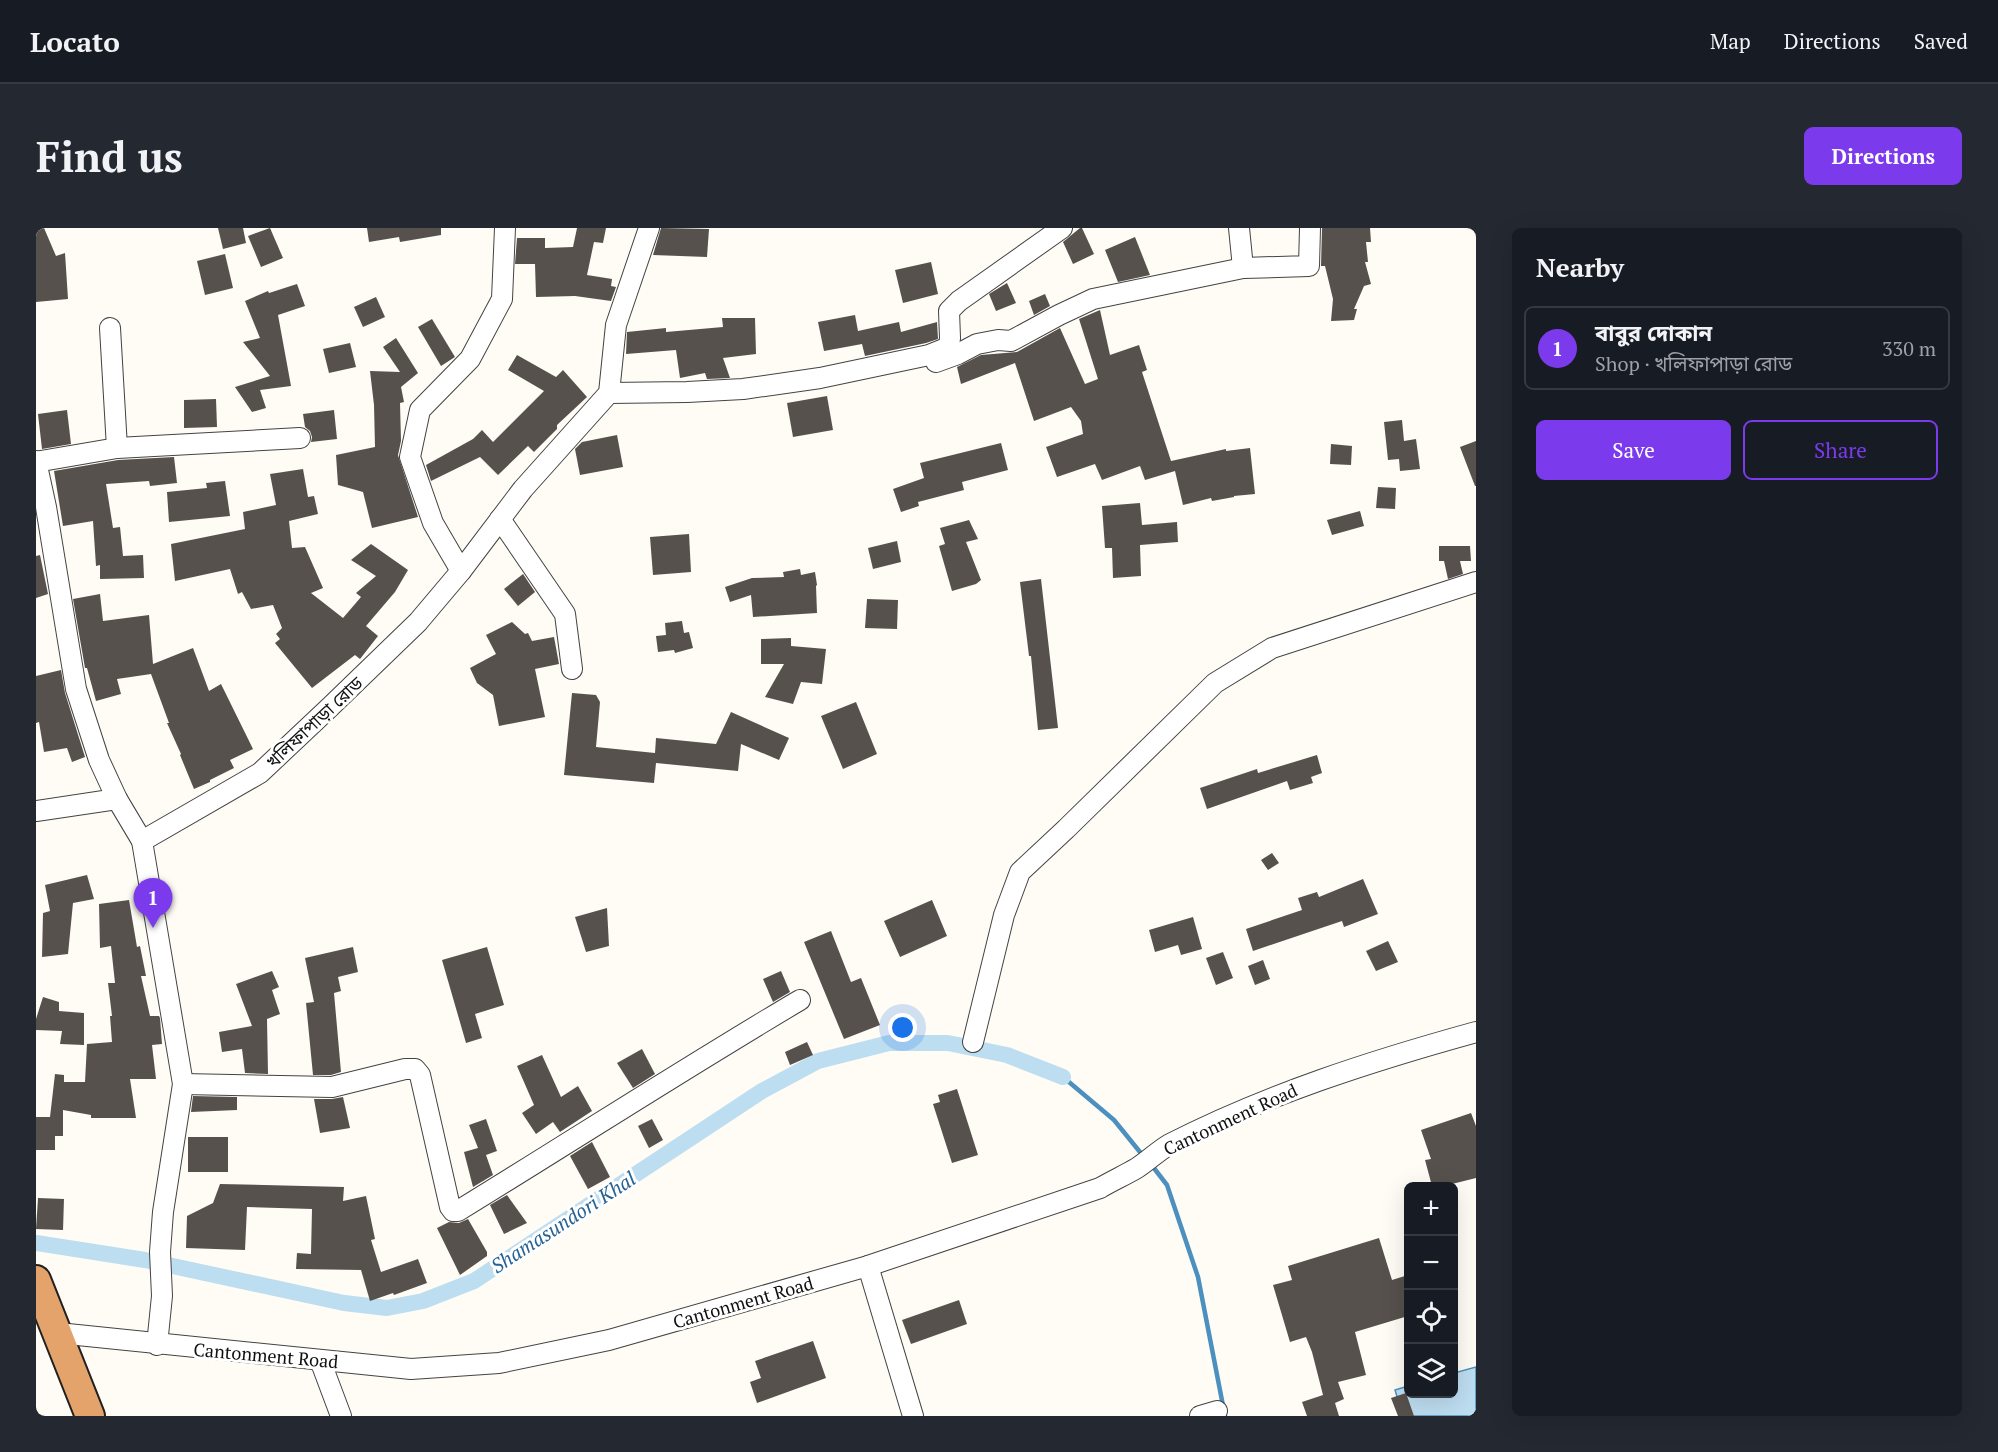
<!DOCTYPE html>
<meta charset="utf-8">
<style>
body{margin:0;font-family:"PT Serif","Noto Sans Bengali",serif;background:#242831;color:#f1f3f6}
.controls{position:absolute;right:18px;bottom:18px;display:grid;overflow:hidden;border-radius:9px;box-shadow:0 6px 24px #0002}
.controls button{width:54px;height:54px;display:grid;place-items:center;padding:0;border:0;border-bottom:2px solid #363941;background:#171b24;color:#f1f3f6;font:30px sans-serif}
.you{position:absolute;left:867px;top:800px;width:21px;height:21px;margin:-15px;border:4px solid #fff;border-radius:50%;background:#1a73e8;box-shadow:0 0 0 9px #1a73e833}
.badge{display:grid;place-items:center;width:39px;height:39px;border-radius:50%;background:#7c3aed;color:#fff;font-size:20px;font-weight:700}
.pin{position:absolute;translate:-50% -50px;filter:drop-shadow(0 2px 3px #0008)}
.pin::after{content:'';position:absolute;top:32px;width:21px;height:18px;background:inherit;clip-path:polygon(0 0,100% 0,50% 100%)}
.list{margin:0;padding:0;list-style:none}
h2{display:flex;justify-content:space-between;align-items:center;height:78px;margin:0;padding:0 24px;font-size:26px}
h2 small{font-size:20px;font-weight:400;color:#9ea1a6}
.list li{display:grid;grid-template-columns:39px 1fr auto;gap:18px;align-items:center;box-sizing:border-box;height:84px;margin:0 12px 12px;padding:0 12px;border:2px solid #363941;border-radius:9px}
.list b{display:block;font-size:22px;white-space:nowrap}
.list p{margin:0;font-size:20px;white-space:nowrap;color:#9ea1a6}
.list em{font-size:20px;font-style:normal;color:#9ea1a6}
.actions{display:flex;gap:12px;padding:18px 24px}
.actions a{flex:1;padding:14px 0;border:2px solid #7c3aed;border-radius:9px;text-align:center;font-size:21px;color:#7c3aed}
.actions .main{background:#7c3aed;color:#fff}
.icon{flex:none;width:33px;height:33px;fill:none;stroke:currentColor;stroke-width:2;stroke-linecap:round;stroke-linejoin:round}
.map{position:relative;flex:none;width:1440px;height:1188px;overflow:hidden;border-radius:9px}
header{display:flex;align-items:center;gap:36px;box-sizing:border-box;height:84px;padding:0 30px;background:#171b24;border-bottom:2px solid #363941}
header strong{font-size:28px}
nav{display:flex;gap:33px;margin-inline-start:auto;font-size:21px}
.intro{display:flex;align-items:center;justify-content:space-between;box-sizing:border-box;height:144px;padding:0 36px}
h1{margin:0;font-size:42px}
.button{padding:15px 27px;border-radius:9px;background:#7c3aed;color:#fff;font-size:21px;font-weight:700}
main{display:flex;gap:36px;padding:0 36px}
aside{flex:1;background:#171b24;border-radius:9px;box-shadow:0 6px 24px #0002}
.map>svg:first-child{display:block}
.water{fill:#bdddf0;stroke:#4c90bf;stroke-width:1.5}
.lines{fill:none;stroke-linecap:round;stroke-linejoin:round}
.stream{stroke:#4c90bf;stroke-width:4.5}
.canal{stroke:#bdddf0;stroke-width:16}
.building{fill:#57514d}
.minor-casing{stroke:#434343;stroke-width:22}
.highway-casing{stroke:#212121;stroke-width:32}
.minor{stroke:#fff;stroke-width:20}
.highway{stroke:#e4a36b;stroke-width:28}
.labels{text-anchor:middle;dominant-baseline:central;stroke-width:6;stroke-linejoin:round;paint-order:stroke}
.street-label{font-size:18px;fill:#101010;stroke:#fff}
.water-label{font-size:20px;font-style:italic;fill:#266395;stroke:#fff}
</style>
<header>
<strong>Locato</strong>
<nav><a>Map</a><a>Directions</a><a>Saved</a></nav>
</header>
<div class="intro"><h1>Find us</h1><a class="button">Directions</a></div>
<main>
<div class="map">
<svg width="1440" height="1188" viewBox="0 0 1440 1188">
<rect width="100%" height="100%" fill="#fefcf4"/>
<path class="water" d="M1440 1139V1188H1367L1359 1162 1372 1158V1166H1418V1145Z"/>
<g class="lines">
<g class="stream">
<path d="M1027 849 1078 892 1108 929"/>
<path d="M1114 935 1131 957 1162 1049 1189 1188"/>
</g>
<path class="canal" d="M0 1015 109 1032 308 1075 351 1080 387 1073 438 1053 726 863 782 833 853 815H912L971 827 1027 849"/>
</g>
<g class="building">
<path d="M0 0H8L20 28 29 25 32 71 0 74Z"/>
<path d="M182 0H207L210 15 187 21Z"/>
<path d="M234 0 247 30 225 39 212 8Z"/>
<path d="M331 0H405V7L364 14 363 9 333 14Z"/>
<path d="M541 0H570L567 15 558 14 551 47 576 51 575 58 580 59 575 73 539 68 500 69 499 36H479L481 10H509V20L537 19Z"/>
<path d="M625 0 673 1 671 29 617 27Z"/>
<path d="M1044 0H1046L1058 26 1037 36 1027 14Z"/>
<path d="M1286 0H1334L1335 14H1330L1332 34H1329L1335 56 1328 58 1318 81H1321L1318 92 1295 93 1297 71 1289 38H1285Z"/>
<path d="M1099 9 1114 47 1082 54 1069 22Z"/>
<path d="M189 26 197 60 169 67 161 33Z"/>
<path d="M895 34 902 66 867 75 859 42Z"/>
<path d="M971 55 980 75 960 83 953 66Z"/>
<path d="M261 56 269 78 242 87 255 158 224 162 230 180 216 184 199 159 234 148 207 114 224 110 209 73 232 63 233 65Z"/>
<path d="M1009 66 1014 78 998 87 993 73Z"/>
<path d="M340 69 349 89 327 99 318 79Z"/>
<path d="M1064 82 1074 127 1103 117 1111 142 1106 144 1135 233 1190 221V223L1214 220 1219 266 1198 268V269L1176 273 1175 270 1147 277 1139 243 1109 252 1104 238 1066 252 1059 236 1021 249 1010 219 1047 206 1045 193 1035 179 998 193 979 135 925 156 921 139 945 127 981 124 1024 100 1049 156 1062 151 1043 91Z"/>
<path d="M819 87 822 103 863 94 865 104 901 94 902 111 890 115 829 128 826 116 788 123 782 94Z"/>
<path d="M686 90H719L720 126 687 130 694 150 671 151 669 145 644 150 640 122 590 126 591 104 630 100V104L687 99Z"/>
<path d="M396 91 419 129 405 138 382 99Z"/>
<path d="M360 110 382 145 365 159 368 174 364 175 365 213 362 227 382 289 336 300 327 264 302 257 300 227 339 219 338 177 334 143 364 144 347 119Z"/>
<path d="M314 115 320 139 293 145 287 121Z"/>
<path d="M481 127 520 149 527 142 551 169 521 197V201L498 224 492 218 462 247 444 229 395 253 390 237 437 211 446 202 457 214 508 163 472 142Z"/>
<path d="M791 168 797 202 757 209 751 175Z"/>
<path d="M180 171 181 199 148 200V172Z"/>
<path d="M31 182 35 216 6 221 2 186Z"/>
<path d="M298 182 301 211 275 214 276 209 274 203 269 199 267 186Z"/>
<path d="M1366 192 1368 213 1380 211 1384 241 1364 243 1363 231 1352 232 1348 194Z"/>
<path d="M581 207 587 239 544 247 539 221 546 214Z"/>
<path d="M1440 213V258H1439L1424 219Z"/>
<path d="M965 215 972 242 926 254 928 262 882 274 883 278 865 284 857 261 888 250 884 235Z"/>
<path d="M1295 216 1316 218 1315 237 1294 236Z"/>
<path d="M138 229 141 255 114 258 113 253 70 256 77 300 84 299 87 328 107 327 108 350 64 351V337L60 338 57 293 27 298 18 243 82 232Z"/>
<path d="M267 241 272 269 278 268 282 286 253 293 256 320 269 319 287 360 275 365 307 390 325 369 320 365 340 348 315 332 335 316 372 342 359 364 330 398 342 408 324 431 319 427 276 460 239 415 244 411 240 406 246 400 237 377 215 381 206 364 202 366 194 341 139 353 135 316 209 301 207 284 240 277 234 246Z"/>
<path d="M189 253 194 288 133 294 131 264 171 260 170 255Z"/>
<path d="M1342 259 1360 260 1359 281 1340 280Z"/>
<path d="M1104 275 1106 297 1141 294 1142 314 1104 317 1105 348 1077 350 1076 320H1069L1066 278Z"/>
<path d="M1324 283 1328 298 1296 307 1291 292Z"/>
<path d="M933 292 942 311 930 314 945 352 940 356 916 363 903 318 909 316 904 300Z"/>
<path d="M653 306 655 344 617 347 614 309Z"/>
<path d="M861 313 865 334 837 341 832 320Z"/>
<path d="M1403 318H1434L1435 333H1424L1427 346 1412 351 1408 333H1403Z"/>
<path d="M4 327 12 366 0 370V328Z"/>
<path d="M764 341 765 347 779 344 781 357 780 358 781 385 717 389 715 367 694 374 689 359 716 350 748 349 747 344Z"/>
<path d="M487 346 499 364 482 378 468 361Z"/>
<path d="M1005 351 1022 500 1002 502 995 428H993L984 354Z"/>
<path d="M64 366 67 393 113 387 117 436 157 420 173 463 185 456 217 521 194 532 198 540 174 552V554L158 561 144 527 145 526 131 495H133L115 446 81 451 85 466 60 473 51 440H49L37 371Z"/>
<path d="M831 371 862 372 861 401 829 400Z"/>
<path d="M646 393 648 405 653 404 657 420 639 425 638 422 622 424 620 408 630 407 629 395Z"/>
<path d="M476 394 489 406 492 405 496 413 518 409 523 436 499 441 509 489 463 498 457 467 441 455 434 440 460 426 450 407Z"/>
<path d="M755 410V418L790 421 786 456 765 454 757 476 729 469 748 436H725V411Z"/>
<path d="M25 442 29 465 49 529 36 534 31 520 8 524 3 494 0 495V448Z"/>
<path d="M536 465 560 467 564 474 560 519 619 525 620 510 680 516 695 484 753 510 743 532 705 516 702 543 620 535 618 555 528 547Z"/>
<path d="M820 474 841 526 807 541 785 488Z"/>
<path d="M1281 527 1286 545 1275 549 1277 555 1254 562 1251 553 1171 581 1164 560 1221 541 1222 545Z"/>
<path d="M1236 625 1243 635 1232 642 1225 632Z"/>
<path d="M51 647 58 671 37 675 32 726 6 729 7 685 14 683 9 657Z"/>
<path d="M1327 651 1342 686 1308 699 1306 693 1217 723 1210 701 1266 682 1262 670 1281 664 1283 669Z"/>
<path d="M93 672 101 719 104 718 110 748H105L114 788H123L124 790 126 816 116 817 120 851H94L100 890H55V887L27 882V908H19V922H0V889H14L19 846 28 847V854H49L51 816 76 814 74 788H76L72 755H79L75 718 64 720 63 676Z"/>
<path d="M896 672 911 708 864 729 848 693Z"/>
<path d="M571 680 573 718 550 724 539 689Z"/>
<path d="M1157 689 1166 721 1145 727 1142 717 1119 724 1113 702Z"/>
<path d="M795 703 815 754 825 750 844 797 808 811 768 714Z"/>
<path d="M1352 713 1362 734 1340 743 1330 723Z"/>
<path d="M317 719 322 744 302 749 305 763 298 765 305 844 295 847H277L270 775 278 774 269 730Z"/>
<path d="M451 719 468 777 439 786 446 810 430 815 406 732Z"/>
<path d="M1187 724 1197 750 1180 757 1170 730Z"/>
<path d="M1227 732 1234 751 1219 757 1212 738Z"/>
<path d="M236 743 243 759 236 762 244 786 231 791 232 846 209 845 206 821 186 824 183 804 216 798 200 756Z"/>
<path d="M745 743 754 764 737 774 727 751Z"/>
<path d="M7 769 23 774V783L48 785V817L24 816 26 803 0 802V791Z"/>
<path d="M771 814 777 827 754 837 749 824Z"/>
<path d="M606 821 619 846 597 860 581 835Z"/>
<path d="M506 827 525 869 542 858 556 883 524 904 517 894 500 906 486 885 498 877 481 838Z"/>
<path d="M921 861 942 927 916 935 897 876 904 874 902 867Z"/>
<path d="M157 868 201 869V882L155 884Z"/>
<path d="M307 869 314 900 284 905 278 871H296Z"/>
<path d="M1435 885 1440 898V950L1408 958H1396L1389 932 1395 931 1385 902Z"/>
<path d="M450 891 461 923 450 927 457 947 437 959 428 924 442 920 433 897Z"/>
<path d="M616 891 627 912 613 920 602 898Z"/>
<rect x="152" y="909" width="40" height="35"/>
<path d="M556 914 574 949 552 961 534 928Z"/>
<path d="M184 956 308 959 307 973 330 968 339 1011 335 1012 345 1044 382 1031 391 1055 358 1067 357 1065 334 1073 325 1042 260 1041 261 1025 275 1026 276 981 211 979 209 1022 150 1020 151 988 177 975Z"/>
<path d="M471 967 491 995 468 1006 454 977Z"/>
<path d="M2 970 28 971 27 1002 0 1001Z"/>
<path d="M432 991 451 1024V1028L424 1047 401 1000 413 994 423 995Z"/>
<path d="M1343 1010 1356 1052 1372 1047V1088L1319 1104 1330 1147 1302 1154 1308 1171 1299 1175 1303 1188H1271L1266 1174 1287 1167 1276 1124 1270 1109 1254 1114 1237 1057 1256 1052 1252 1038Z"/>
<path d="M923 1072 931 1096 875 1116 866 1092Z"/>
<path d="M777 1113 790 1150 721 1175 714 1154 725 1150 719 1133Z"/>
<path d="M1370 1165 1378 1188H1362L1355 1170Z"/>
</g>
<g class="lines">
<g class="minor-casing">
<g id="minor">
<path d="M1203 0 1207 40 1273 38 1274 0"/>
<path d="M74 100 81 220"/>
<path d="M900 134 922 126 941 116 962 112 975 113 1023 87 1057 71 1207 40"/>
<path d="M573 165 651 164 707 161 784 150 893 127 913 119 914 110 913 83 923 73 1026 0"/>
<path d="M0 233 10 279 40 461 63 532 81 571 106 613 147 856 127 984 124 1024 126 1068 121 1117"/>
<path d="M0 234 81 220 264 210"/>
<path d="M464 291 529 386 536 441"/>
<path d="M425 343 397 295 374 229 384 182 434 131 466 71 469 0"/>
<path d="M0 583 81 571"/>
<path d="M106 613 224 545 294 479 382 394 425 343 487 261 573 165 580 97 613 0"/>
<path d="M937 814 968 687 984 644 1030 601 1179 455 1236 420 1440 354"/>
<path d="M147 856 296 859 369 841H379L384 847 414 979 417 983H422C536 913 649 840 764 772"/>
<path d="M832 1038 877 1188"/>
<path d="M22 1105 375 1141 463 1135 573 1112 832 1038 1064 960C1076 953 1089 947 1101 940 1112 933 1122 923 1134 916 1232 866 1335 833 1440 804"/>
<path d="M284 1132 305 1188"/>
<path d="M1164 1188 1181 1183"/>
</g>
</g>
<g class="highway-casing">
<path id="highway" d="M0 1052 54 1188"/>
</g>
<use href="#minor" class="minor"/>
<use href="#highway" class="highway"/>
</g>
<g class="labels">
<g class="street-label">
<text transform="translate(278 494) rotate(-43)">খলিফাপাড়া রোড</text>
<text transform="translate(1194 891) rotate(-25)">Cantonment Road</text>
<text transform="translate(707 1074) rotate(-16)">Cantonment Road</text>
<text transform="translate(230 1127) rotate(5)">Cantonment Road</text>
</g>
<g class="water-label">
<text transform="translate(527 994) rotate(-33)">Shamasundori Khal</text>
</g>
</g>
</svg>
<div class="controls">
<button>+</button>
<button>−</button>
<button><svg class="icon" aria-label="locate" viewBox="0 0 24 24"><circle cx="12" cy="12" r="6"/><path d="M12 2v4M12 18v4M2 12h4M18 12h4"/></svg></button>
<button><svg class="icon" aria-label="layers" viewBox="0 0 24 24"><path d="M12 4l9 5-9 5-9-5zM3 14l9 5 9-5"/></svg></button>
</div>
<div class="you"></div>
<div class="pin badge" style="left:117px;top:700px">1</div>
</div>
<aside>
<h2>Nearby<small></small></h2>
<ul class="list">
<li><span class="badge">1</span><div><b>বাবুর দোকান</b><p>Shop · খলিফাপাড়া রোড</p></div><em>330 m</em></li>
</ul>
<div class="actions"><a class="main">Save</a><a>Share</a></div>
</aside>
</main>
